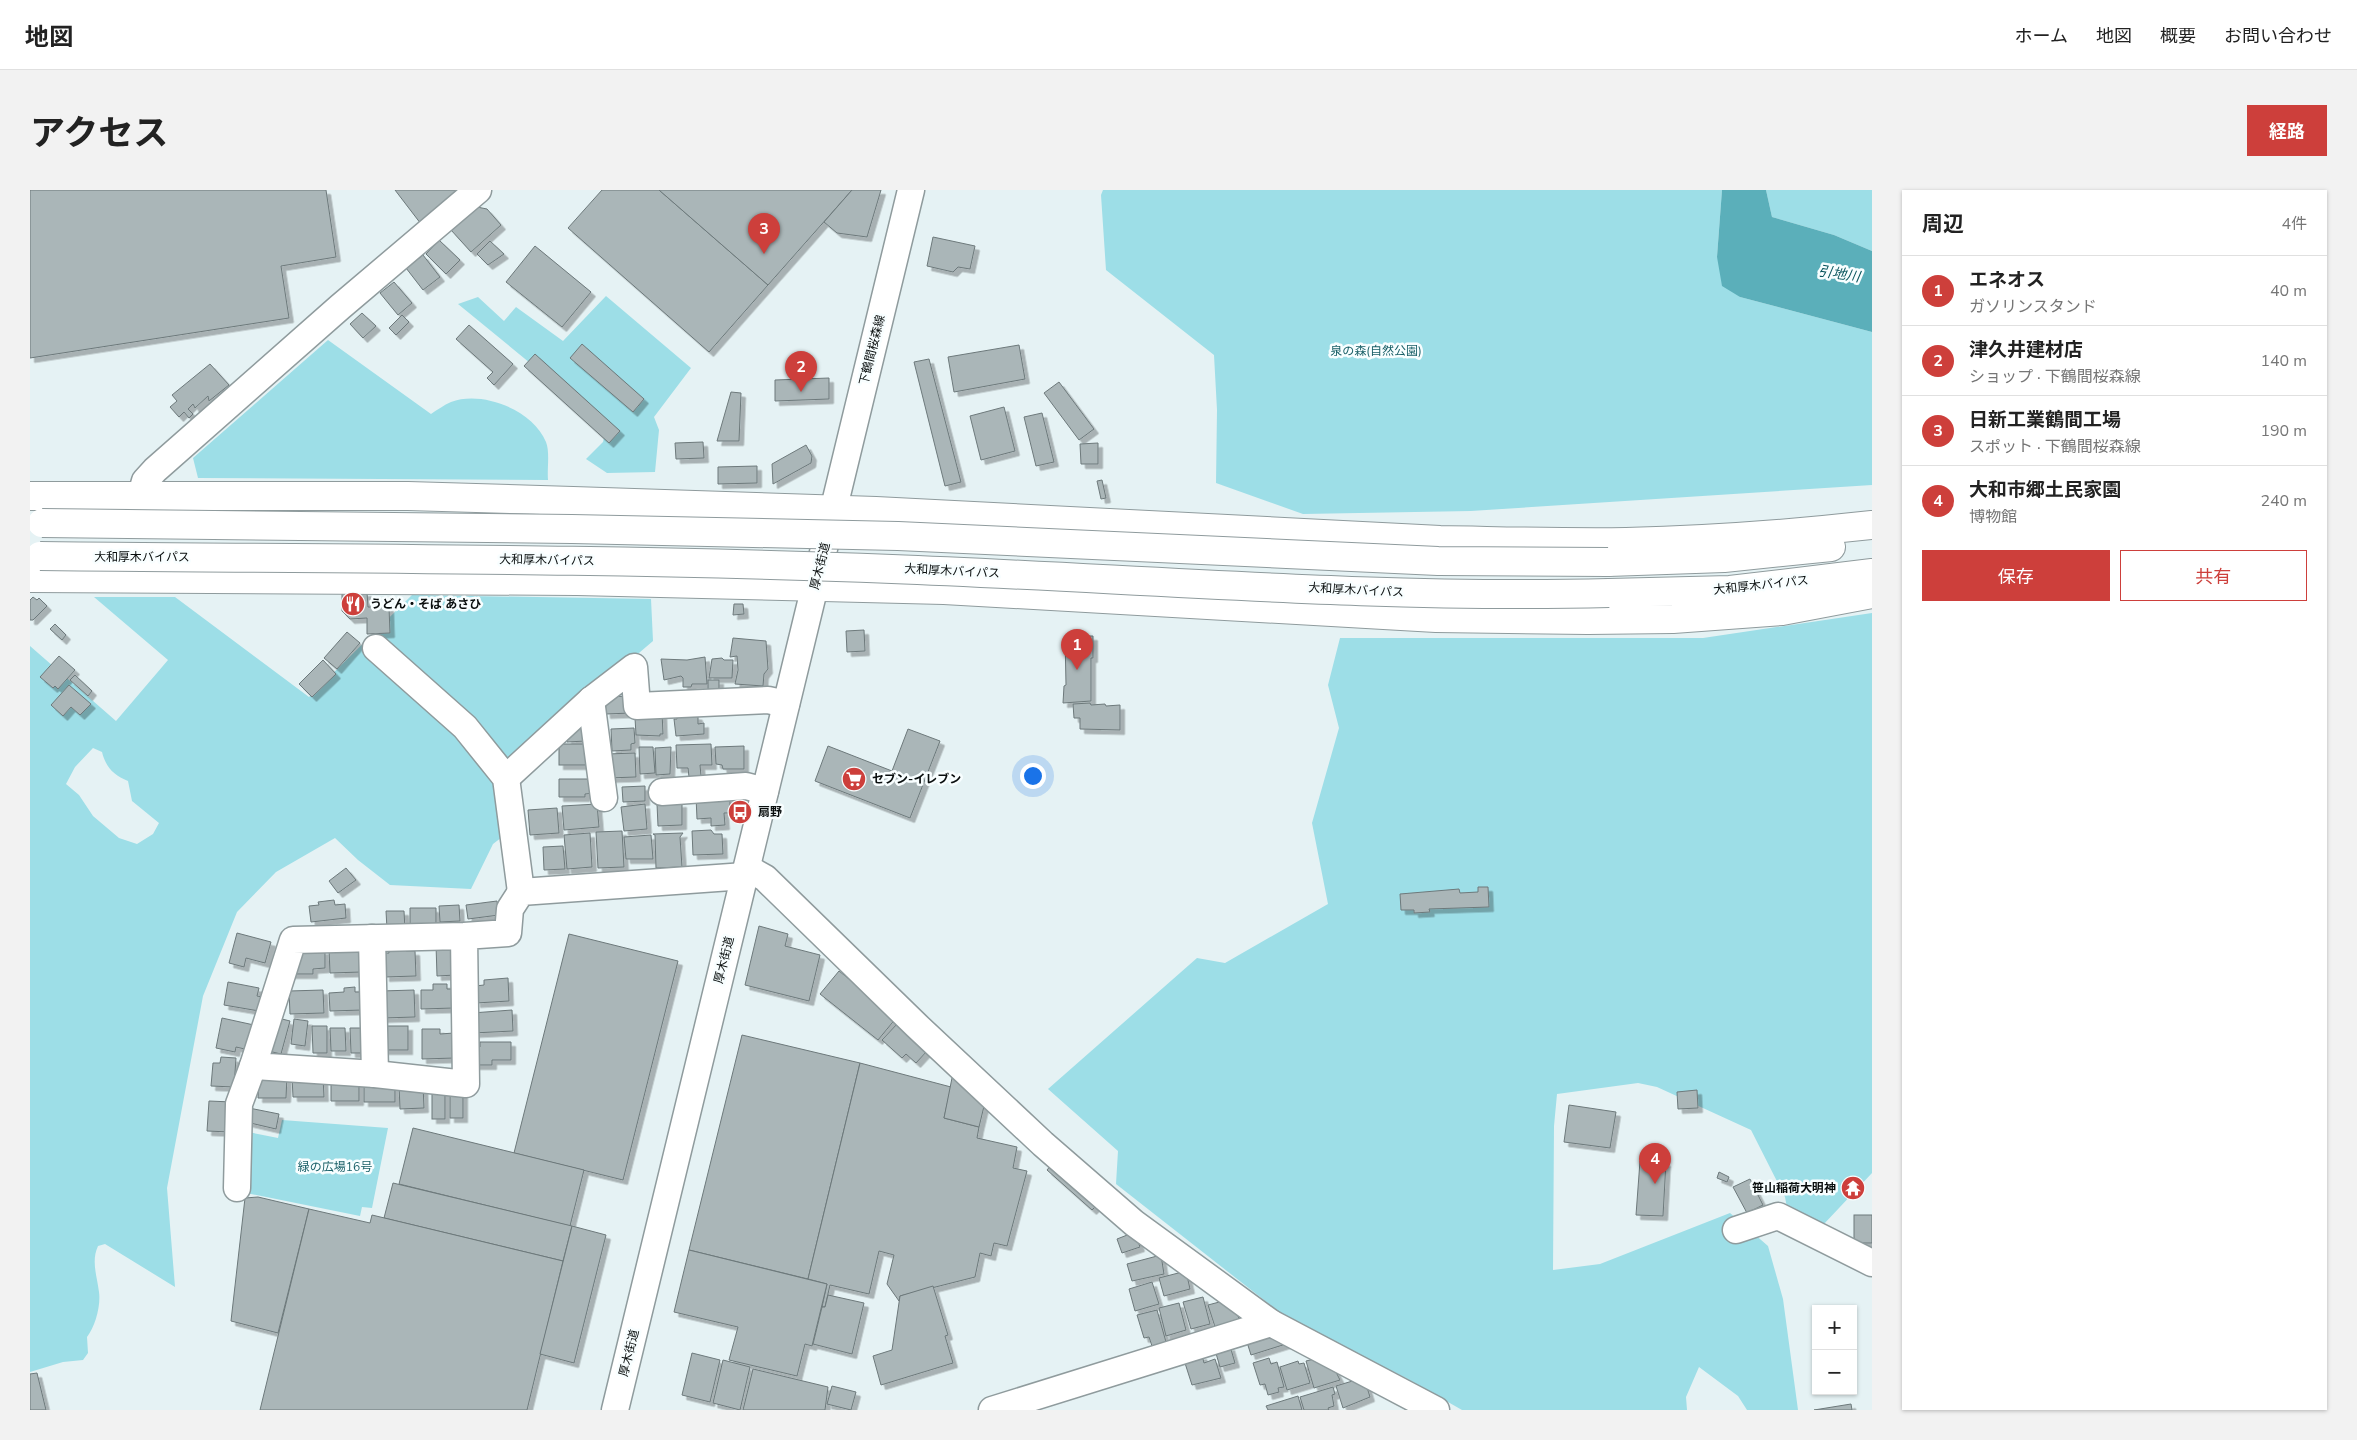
<!DOCTYPE html>
<html lang="ja">
<meta charset="utf-8">
<style>
body{margin:0;font-family:"Nunito Sans","Noto Sans JP",sans-serif;background:#f2f2f2;color:#222}
.controls{position:absolute;right:15px;bottom:15px;display:grid;overflow:hidden;border-radius:0px;box-shadow:0 1px 4px #0004}
.controls button{width:45px;height:45px;display:grid;place-items:center;padding:0;border:0;border-bottom:1px solid #e0e0e0;background:#fff;color:#222;font:25px sans-serif}
.you{position:absolute;left:1002px;top:585px;width:18px;height:18px;margin:-12px;border:4px solid #fff;border-radius:50%;background:#1a73e8;box-shadow:0 0 0 8px #1a73e833}
.badge{display:grid;place-items:center;width:32px;height:32px;border-radius:50%;background:#cd3f3b;color:#fff;font-size:16px;font-weight:700}
.pin{position:absolute;translate:-50% -41px;filter:drop-shadow(0 1px 2px #0008)}
.pin::after{content:'';position:absolute;top:26px;width:18px;height:15px;background:inherit;clip-path:polygon(0 0,100% 0,50% 100%)}
.list{margin:0;padding:0;list-style:none}
h2{display:flex;justify-content:space-between;align-items:center;height:65px;margin:0;padding:0 20px;font-size:21px}
h2 small{font-size:16px;font-weight:400;color:#767676}
.list li{display:grid;grid-template-columns:32px 1fr auto;gap:15px;align-items:center;box-sizing:border-box;height:70px;padding:0 20px;border-top:1px solid #e0e0e0}
.list b{display:block;font-size:19px;white-space:nowrap}
.list p{margin:0;font-size:16px;white-space:nowrap;color:#767676}
.list em{font-size:16px;font-style:normal;color:#767676}
.actions{display:flex;gap:10px;padding:15px 20px}
.actions a{flex:1;padding:11px 0;border:1px solid #cd3f3b;border-radius:0px;text-align:center;font-size:18px;color:#cd3f3b}
.actions .main{background:#cd3f3b;color:#fff}
.map{position:relative;flex:none;width:1842px;height:1220px;overflow:hidden;border-radius:0px}
header{display:flex;align-items:center;gap:30px;box-sizing:border-box;height:70px;padding:0 25px;background:#fff;border-bottom:1px solid #e0e0e0}
header strong{font-size:24px}
nav{display:flex;gap:28px;margin-inline-start:auto;font-size:18px}
.intro{display:flex;align-items:center;justify-content:space-between;box-sizing:border-box;height:120px;padding:0 30px}
h1{margin:0;font-size:35px}
.button{padding:12px 22px;border-radius:0px;background:#cd3f3b;color:#fff;font-size:18px;font-weight:700}
main{display:flex;gap:30px;padding:0 30px}
aside{flex:1;background:#fff;border-radius:0px;box-shadow:0 1px 4px #0004}
.map>svg:first-child{display:block}
.green{fill:#9ddee7;fill-rule:evenodd}
.water{fill:#5bafba}
.building{fill:#aab6b8;stroke:#6d797b;filter:url(#shadow)}
.lines{fill:none;stroke-linecap:round;stroke-linejoin:round}
.minor-casing{stroke:#8f9b9d;stroke-width:29}
.highway-casing{stroke:#8f9b9d;stroke-width:30}
.minor{stroke:#fff;stroke-width:26}
.highway{stroke:#fff;stroke-width:28}
.highway-bridge-casing{stroke:#8f9b9d;stroke-width:30;stroke-linecap:butt}
.highway-bridge{stroke:#fff;stroke-width:28}
.labels{text-anchor:middle;dominant-baseline:central;stroke-width:5;stroke-linejoin:round;paint-order:stroke}
.street-label{font-size:12px;fill:#090e0e;stroke:#f8feff}
.park-label{font-size:12px;fill:#195f67;stroke:#f8feff}
.poi-label{font-size:12px;font-weight:bold;fill:#090e0e;stroke:#f8feff;text-anchor:start}
.water-label{font-size:14px;font-style:italic;fill:#07545c;stroke:#f8feff}
</style>
<header>
<strong>地図</strong>
<nav><a>ホーム</a><a>地図</a><a>概要</a><a>お問い合わせ</a></nav>
</header>
<div class="intro"><h1>アクセス</h1><a class="button">経路</a></div>
<main>
<div class="map">
<svg width="1842" height="1220" viewBox="0 0 1842 1220">
<defs>
<filter id="shadow"><feDropShadow dx="4.5" dy="4.5" stdDeviation="0" flood-color="#0004"/></filter>
</defs>
<rect width="100%" height="100%" fill="#e5f2f4"/>
<g class="green">
<path d="M1073 0H1692L1687 67 1710 107 1842 142V295L1441 321 1273 324 1186 293 1187 220 1184 165 1076 80 1071 5Z"/>
<path d="M1736 0H1842V61L1804 45 1742 27Z"/>
<path d="M576 106 661 178 624 227 629 240 625 282 577 283 556 269 573 252 577 236 428 114 448 107 474 131 486 117 533 151Z"/>
<path d="M298 150 401 224C407 220 414 215 421 212 452 200 503 220 516 252 520 262 517 279 518 290L168 288 163 268Z"/>
<path d="M382 405 621 409 623 451 480 573 484 638 463 654 441 699 360 695 328 670 305 648 246 682 207 722 173 806 137 998 145 1097 75 1054 68 1056C61 1071 67 1086 69 1102 71 1116 65 1137 57 1147L58 1163 53 1170 33 1172 0 1182V456L86 531 138 470 64 407H145L279 507ZM63 558 72 562C76 578 84 585 98 591L102 611 129 633 123 644 107 654 89 648 63 626 49 605 36 594 45 577Z"/>
<path d="M1842 423V983L1793 1035 1762 1045 1755 1007 1721 940 1627 897 1608 893 1527 904 1524 936 1523 1080 1570 1074 1700 1023 1738 1056 1753 1109 1768 1220H1717L1708 1206 1669 1177 1656 1207 1657 1220H1432L1376 1188 1262 1132 1086 994 1088 961 1018 899 1167 768 1195 773 1298 714 1282 633 1309 538 1298 495 1310 448H1673Z"/>
<path d="M252 930 358 938 342 1018 332 1017 330 1026 216 1003 213 941 248 948Z"/>
</g>
<path class="water" d="M1692 0H1736L1742 27 1804 45 1842 61V142L1710 107 1692 96 1687 67Z"/>
<g class="building">
<path d="M0 0H296L306 67 251 76 259 128 0 168Z"/>
<path d="M365 0H436L391 34Z"/>
<path d="M572 0H629L738 95 679 162 538 38Z"/>
<path d="M629 0H822L738 95Z"/>
<path d="M822 0H851L837 47 807 43 794 32Z"/>
<path d="M447 17 457 19 471 35 441 62 421 40Z"/>
<path d="M903 47 945 56 940 79 928 77 923 82 897 76Z"/>
<path d="M409 50 430 70 416 84 396 64Z"/>
<path d="M460 51 474 64 458 75 447 64Z"/>
<path d="M505 56 561 102 532 137 476 92Z"/>
<path d="M393 65 410 87 393 100 376 78Z"/>
<path d="M364 92 382 113 368 125 350 103Z"/>
<path d="M332 123 346 136 333 148 320 134Z"/>
<path d="M372 125 379 132 366 145 359 138Z"/>
<path d="M439 135 483 174 464 195 457 188 463 182 426 149Z"/>
<path d="M552 154 614 209 603 222 540 168Z"/>
<path d="M989 155 995 189 924 202 918 167Z"/>
<path d="M505 164 590 241 579 253 494 176Z"/>
<path d="M899 169 931 292 915 296 884 172Z"/>
<path d="M180 174 199 195 179 211 178 206 165 218 163 214 158 219 163 224 159 228 154 222 149 227 140 217 147 211 142 205Z"/>
<path d="M799 188V209L745 211V190Z"/>
<path d="M1029 192 1064 239 1049 250 1014 203Z"/>
<path d="M701 202 711 203 709 251H687Z"/>
<path d="M974 217 985 261 951 270 940 226Z"/>
<path d="M1012 223 1024 272 1006 276 994 227Z"/>
<path d="M673 252 674 268 646 269 645 253Z"/>
<path d="M1068 253V274H1051L1050 254Z"/>
<path d="M776 255 782 266 781 273 743 294 742 274Z"/>
<path d="M727 276V293L688 294V277Z"/>
<path d="M1072 290 1076 308 1071 309 1067 291Z"/>
<path d="M337 402 338 417H359L360 443 337 444V428L320 429 312 421V403Z"/>
<path d="M3 407 7 410 9 408 17 416 3 430H0V410Z"/>
<path d="M704 414H713L714 424 703 425Z"/>
<path d="M25 434 36 445 32 450 20 439Z"/>
<path d="M834 440 835 461 817 462 816 441Z"/>
<path d="M317 442 330 453 307 479 294 468Z"/>
<path d="M1035 446H1063V468H1061V511L1033 513 1034 496 1036 495Z"/>
<path d="M703 448 736 451 738 479 734 484 733 496 705 494 708 480 707 466 700 467Z"/>
<path d="M29 466 45 480 28 499 25 496 23 498 10 487Z"/>
<path d="M675 467 677 494H662L661 497H653V488L651 486 634 490 631 469 657 470Z"/>
<path d="M692 468 694 470H703L702 488H679L682 469Z"/>
<path d="M293 470 306 484 282 507 269 494Z"/>
<path d="M45 485 62 501 58 506 40 490Z"/>
<rect x="678" y="490" width="11" height="11"/>
<path d="M39 495 61 514 50 525 41 517 33 526 21 515Z"/>
<path d="M600 506 601 523 576 524 575 507Z"/>
<path d="M1060 513 1061 515 1075 514 1076 516 1090 515V540L1050 539V528H1044L1043 514Z"/>
<path d="M647 521 668 526V534L674 533V544L646 546 644 529H647Z"/>
<path d="M632 522 633 544H630V546L606 545 605 528Z"/>
<path d="M537 538H556V551L537 552Z"/>
<path d="M604 538 605 553 601 554V560L582 561 581 539Z"/>
<path d="M878 539 910 551 880 628 785 591 798 556 862 581Z"/>
<rect x="529" y="554" width="28" height="21"/>
<path d="M681 554 682 575H670L671 586 659 587 658 578H647L646 555Z"/>
<path d="M714 556V579H693L692 575 686 574 685 557Z"/>
<path d="M609 557H623L625 583 610 584Z"/>
<path d="M641 557 640 584 626 585 625 558Z"/>
<path d="M605 563 606 587 578 588 577 564Z"/>
<path d="M529 589H566V603L555 604V607H529Z"/>
<path d="M615 596V611L593 612 592 597Z"/>
<path d="M666 607H700V620L699 623H694L695 635 681 636V628L667 629Z"/>
<path d="M652 613V635L628 636 627 614Z"/>
<path d="M567 614 569 637 534 640 532 616Z"/>
<path d="M615 614 617 639 594 641 591 617Z"/>
<path d="M527 618 529 643 500 645 498 620Z"/>
<path d="M681 640 684 644H692L693 664 663 665 662 641Z"/>
<path d="M592 641 594 677 568 678 566 642Z"/>
<path d="M560 643 562 677 537 679 534 645Z"/>
<path d="M653 643 650 647 652 677 626 678 625 645 623 644Z"/>
<path d="M621 645 623 669H596L594 647Z"/>
<path d="M533 656 535 679 514 680 513 657Z"/>
<path d="M316 678 326 690 308 703 299 691Z"/>
<path d="M1448 697H1458L1459 717 1399 719 1400 722 1384 723V720H1371L1370 704 1429 699 1430 703 1448 702Z"/>
<path d="M304 710 305 715 315 714 316 728 281 732 279 716 289 715 288 712Z"/>
<path d="M467 711 469 725 438 729 436 715Z"/>
<path d="M429 715 430 731 410 732 409 716Z"/>
<path d="M380 718H406V739L380 740Z"/>
<path d="M356 721H374L375 739H357Z"/>
<path d="M729 736 758 744 755 756 790 765 779 811 715 795Z"/>
<path d="M207 743 241 752 235 773 216 768 214 777 199 773Z"/>
<path d="M539 744 648 771 593 990 484 963Z"/>
<path d="M406 755H425L426 785 407 786Z"/>
<path d="M375 756 376 761H385L386 786 355 787V763H359L358 757Z"/>
<path d="M331 758 332 782 300 783 299 759Z"/>
<path d="M295 760V778L283 779V784H261L268 761Z"/>
<path d="M809 781 867 827 848 850 790 804Z"/>
<path d="M478 788 479 811 446 813 445 796 454 795V790Z"/>
<path d="M198 792 229 798 227 806 232 807 229 821 194 815Z"/>
<path d="M403 794H417V799H423L424 818 391 819V800H403Z"/>
<path d="M325 797V802H333V820L300 821 299 803 314 802V798Z"/>
<path d="M293 800 294 823 260 824 259 801Z"/>
<path d="M384 800 385 827 353 828 351 801Z"/>
<path d="M482 820 483 841 443 843 442 823Z"/>
<path d="M244 827 260 831 251 864 234 860Z"/>
<path d="M192 828 224 835 219 860 206 857 205 862 186 858Z"/>
<path d="M264 829 278 831 275 856 261 854Z"/>
<path d="M868 833 898 860 886 873 876 864 872 868 852 850Z"/>
<path d="M282 836H297V863H283Z"/>
<rect x="353" y="836" width="25" height="24"/>
<path d="M300 838H315L316 861H301Z"/>
<path d="M320 838H336L338 863H321Z"/>
<path d="M392 839H410V844L424 843 425 868 392 869Z"/>
<path d="M712 845 830 873 778 1089 659 1060Z"/>
<path d="M450 852H481V870H462V875H443V857H450Z"/>
<path d="M191 867 206 868 204 897 181 896 183 873H190Z"/>
<path d="M830 873 921 897 914 928 949 937 947 948 987 957 983 978 997 981 977 1056 964 1053 961 1066 950 1063 945 1087 870 1106 869 1111 857 1094 864 1065 849 1061 839 1104 800 1095 795 1117H792L797 1094 778 1089Z"/>
<path d="M923 883 955 912 949 937 914 928Z"/>
<path d="M229 886H257L256 908H228Z"/>
<path d="M262 887H293L294 907H263Z"/>
<path d="M301 891 329 892V911H301Z"/>
<rect x="334" y="893" width="31" height="19"/>
<path d="M369 895H393L394 918 370 919Z"/>
<rect x="420" y="899" width="13" height="29"/>
<rect x="402" y="900" width="13" height="29"/>
<path d="M1667 900 1668 918 1648 919 1647 902Z"/>
<path d="M179 911 202 912 200 942 177 941Z"/>
<path d="M1539 915 1586 922 1580 958 1534 952Z"/>
<path d="M219 918 249 924 246 939 216 932Z"/>
<path d="M383 938 554 980 540 1036 369 994Z"/>
<path d="M1610 971 1636 972 1633 1026 1606 1025Z"/>
<path d="M1022 974 1068 1014 1062 1020 1017 980Z"/>
<path d="M1689 982 1699 987 1697 992 1687 988Z"/>
<path d="M1720 989 1733 1015 1717 1023 1703 997Z"/>
<path d="M363 993 542 1036 533 1071 354 1028Z"/>
<path d="M228 1007 279 1019 248 1143 201 1131 215 1008Z"/>
<path d="M279 1019 340 1033 342 1025 533 1071 497 1220H230Z"/>
<rect x="1824" y="1025" width="18" height="28"/>
<path d="M542 1036 576 1045 544 1173 510 1164Z"/>
<path d="M1105 1042 1110 1057 1092 1063 1087 1049Z"/>
<path d="M659 1060 797 1094 782 1156 775 1154 767 1186 699 1170 708 1137 644 1122Z"/>
<path d="M1131 1065 1134 1084 1102 1091 1097 1074Z"/>
<path d="M1156 1081 1160 1099 1134 1106 1129 1088Z"/>
<path d="M1122 1092 1129 1114 1105 1121 1099 1099Z"/>
<path d="M903 1096 918 1145 915 1146 923 1173 851 1195 843 1166 862 1160 870 1106Z"/>
<path d="M798 1105 834 1113 822 1164 783 1154 792 1117H795Z"/>
<path d="M1173 1107 1180 1134 1161 1139 1153 1112Z"/>
<path d="M1193 1111 1206 1118 1210 1133 1186 1140 1178 1115Z"/>
<path d="M1149 1113 1156 1140 1136 1146 1129 1118Z"/>
<path d="M1127 1120 1136 1152 1122 1156 1119 1147 1114 1148 1107 1125Z"/>
<path d="M1244 1143 1256 1154 1221 1165 1216 1149Z"/>
<path d="M1200 1156 1205 1173 1190 1177 1185 1160Z"/>
<path d="M662 1163 690 1170 680 1212 652 1205Z"/>
<path d="M1172 1165 1174 1173 1185 1169 1191 1188 1162 1195 1154 1170Z"/>
<path d="M1239 1168 1241 1174 1247 1172 1254 1197 1248 1198 1249 1202 1238 1205 1235 1194 1230 1195 1223 1173Z"/>
<path d="M1288 1168 1296 1172 1297 1178 1303 1176 1310 1190 1284 1198 1276 1171Z"/>
<path d="M693 1170 720 1177 710 1220 683 1213Z"/>
<path d="M1268 1171 1269 1174 1274 1173 1280 1193 1257 1200 1250 1177Z"/>
<path d="M723 1179 798 1197 795 1220H713Z"/>
<path d="M7 1183 16 1220H0V1184Z"/>
<path d="M1329 1189 1336 1194 1340 1207 1313 1218 1306 1196Z"/>
<path d="M802 1196 826 1202 821 1220 797 1214Z"/>
<path d="M1303 1197 1305 1204 1302 1205 1304 1216 1298 1218 1299 1220H1274L1270 1207Z"/>
<path d="M1268 1206 1272 1220H1238L1236 1216Z"/>
<path d="M1821 1214 1822 1220H1784Z"/>
</g>
<g class="lines">
<g class="minor-casing">
<g id="minor">
<path d="M111 305 115 291 125 280 310 117 448 0"/>
<path d="M346 458 435 537 476 588 491 702"/>
<path d="M561 510 574 608"/>
<path d="M476 588 561 510 604 477 607 516 738 510 756 514"/>
<path d="M632 602 716 596 735 601"/>
<path d="M717 678 735 688 887 836 1013 954 1104 1033 1241 1133 1406 1220"/>
<path d="M434 746 436 894 345 884 223 876 263 750 434 746 478 743 480 719 491 702 715 686"/>
<path d="M342 748 345 884"/>
<path d="M207 998 209 914 223 876"/>
<path d="M1706 1040 1748 1026 1842 1073"/>
<path d="M585 1220 881 0"/>
<path d="M962 1220 1241 1133"/>
</g>
</g>
<g class="highway-casing">
<g id="highway">
<path d="M0 306H378L543 311 846 321 1410 350C1472 351 1534 353 1596 352 1678 350 1761 344 1842 335"/>
<path d="M1578 372 1694 368 1801 357"/>
<path d="M0 388 547 391 914 400 1406 428 1558 430 1643 429 1752 421 1842 404"/>
<path d="M1579 403 1700 400 1842 383"/>
</g>
</g>
<use href="#minor" class="minor"/>
<use href="#highway" class="highway"/>
<g class="highway-bridge-casing">
<g id="highway-bridge">
<path d="M12 333 542 339 868 346 1408 371 1578 372"/>
<path d="M10 366C294 369 578 368 862 379 1101 388 1340 409 1579 403"/>
</g>
</g>
<use href="#highway-bridge" class="highway-bridge"/>
</g>
<defs>
<g id="restaurant-disc" transform="scale(1.25)"><circle r="9.5" fill="#cd3f3b" stroke="#f8feff"/><path d="M-5-6h1v4h1v-4h1v4h1v-4h1v5L-1.5 .5V6h-2V.5L-5-1ZM5-6V6H3V1.5H1.5Q1.5-4 5-6Z" fill="#fff"/></g>
<g id="supermarket-disc" transform="scale(1.25)"><circle r="9.5" fill="#cd3f3b" stroke="#f8feff"/><path d="M-6-5.5h2.5l.6 2H6L4.5 2H-2.5L-4.4-4H-6ZM-1.5 3.2a1.3 1.3 0 1 0 .1 0ZM3 3.2a1.3 1.3 0 1 0 .1 0Z" fill="#fff"/></g>
<g id="bus-disc" transform="scale(1.25)"><circle r="9.5" fill="#cd3f3b" stroke="#f8feff"/><path d="M-5-6H5V4H4V6H2V4H-2V6H-4V4H-5ZM-3.5-4V0h7V-4ZM-3.5 1.2v1.5H-2V1.2ZM2 1.2v1.5H3.5V1.2Z" fill="#fff"/></g>
<g id="temple-disc" transform="scale(1.25)"><circle r="9.5" fill="#cd3f3b" stroke="#f8feff"/><path d="M0-6L5-2H3V0L6.5 2.5H4V6H1.5V3h-3V6H-4V2.5H-6.5L-3 0V-2H-5Z" fill="#fff"/></g>
</defs>
<g fill-rule="evenodd">
<use href="#restaurant-disc" x="323" y="414"/>
<use href="#supermarket-disc" x="824" y="589"/>
<use href="#bus-disc" x="710" y="622"/>
<use href="#temple-disc" x="1823" y="998"/>
</g>
<g class="labels">
<g class="street-label">
<text transform="translate(842 160) rotate(-76)">下鶴間桜森線</text>
<text x="112" y="367">大和厚木バイパス</text>
<text transform="translate(517 370) rotate(1)">大和厚木バイパス</text>
<text transform="translate(790 376) rotate(-76)">厚木街道</text>
<text transform="translate(922 381) rotate(3)">大和厚木バイパス</text>
<text transform="translate(1731 395) rotate(-6)">大和厚木バイパス</text>
<text transform="translate(1326 400) rotate(3)">大和厚木バイパス</text>
<text transform="translate(694 770) rotate(-76)">厚木街道</text>
<text transform="translate(599 1163) rotate(-76)">厚木街道</text>
</g>
<g class="park-label">
<text x="1346" y="161">泉の森(自然公園)</text>
<text x="305" y="977">緑の広場16号</text>
</g>
<g class="poi-label">
<text x="340" y="414">うどん・そば あさひ</text>
<text x="842" y="589">セブン-イレブン</text>
<text x="728" y="622">扇野</text>
<text x="1806" y="998" text-anchor="end">笹山稲荷大明神</text>
</g>
<g class="water-label">
<text transform="translate(1809 84) rotate(9)">引地川</text>
</g>
</g>
</svg>
<div class="controls">
<button>+</button>
<button>−</button>
</div>
<div class="you"></div>
<div class="pin badge" style="left:1047px;top:480px">1</div>
<div class="pin badge" style="left:771px;top:202px">2</div>
<div class="pin badge" style="left:734px;top:64px">3</div>
<div class="pin badge" style="left:1625px;top:994px">4</div>
</div>
<aside>
<h2>周辺<small>4件</small></h2>
<ul class="list">
<li><span class="badge">1</span><div><b>エネオス</b><p>ガソリンスタンド</p></div><em>40 m</em></li>
<li><span class="badge">2</span><div><b>津久井建材店</b><p>ショップ · 下鶴間桜森線</p></div><em>140 m</em></li>
<li><span class="badge">3</span><div><b>日新工業鶴間工場</b><p>スポット · 下鶴間桜森線</p></div><em>190 m</em></li>
<li><span class="badge">4</span><div><b>大和市郷土民家園</b><p>博物館</p></div><em>240 m</em></li>
</ul>
<div class="actions"><a class="main">保存</a><a>共有</a></div>
</aside>
</main>
